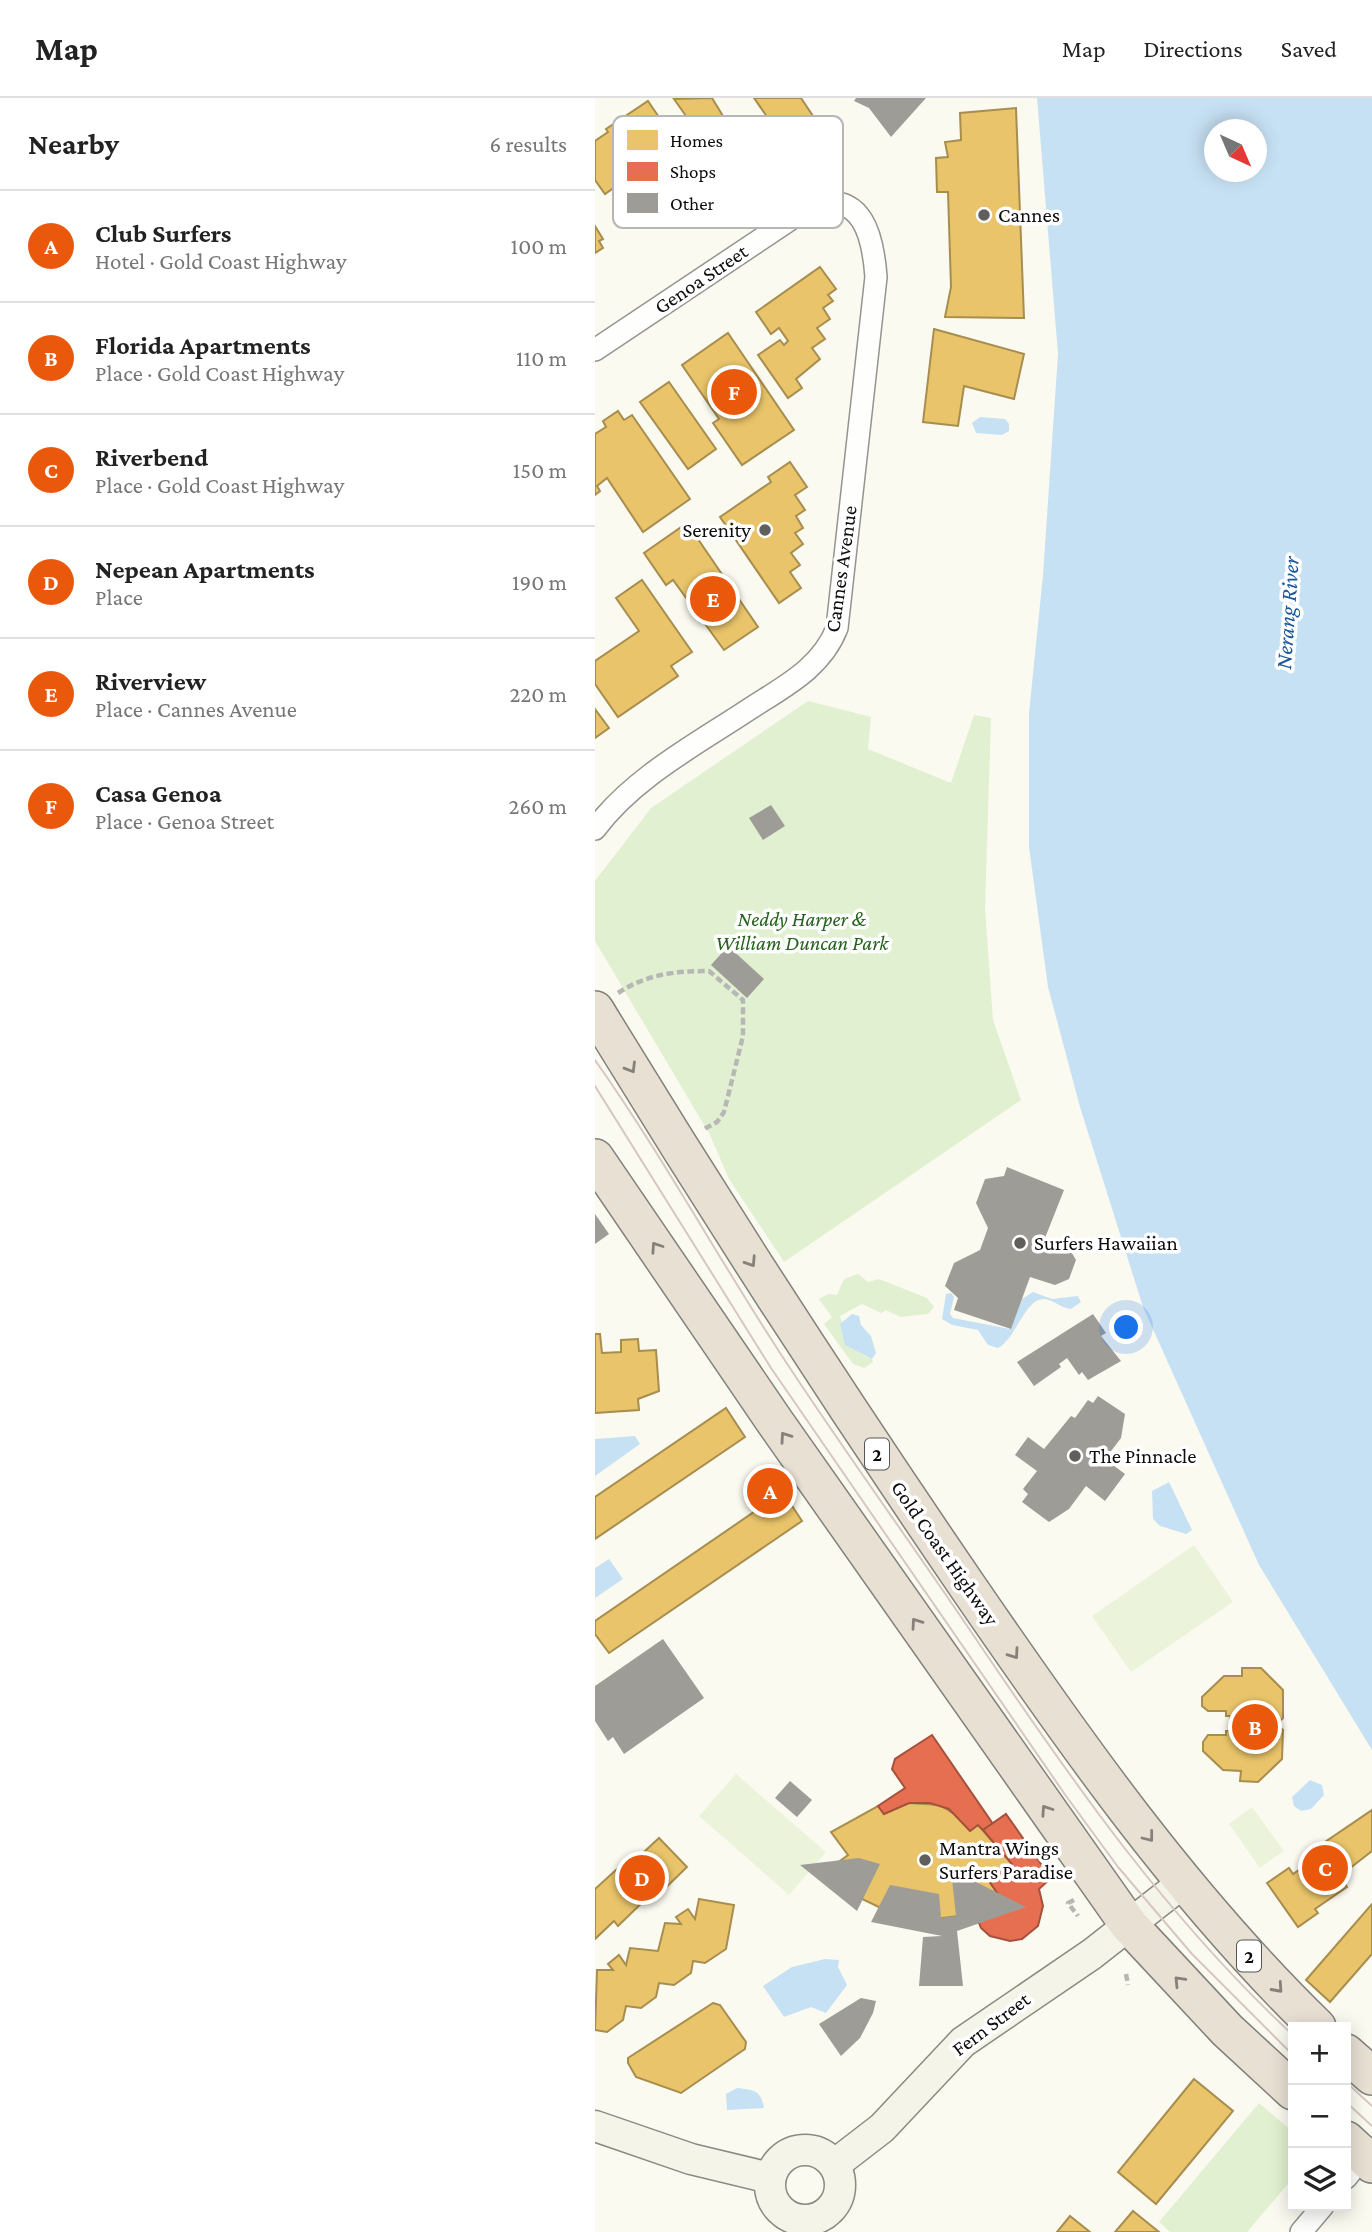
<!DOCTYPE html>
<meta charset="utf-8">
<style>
body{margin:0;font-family:"Crimson Pro",serif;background:#f2f2f2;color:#222}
.controls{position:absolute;right:21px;bottom:21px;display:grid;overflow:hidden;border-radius:0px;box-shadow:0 4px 18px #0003}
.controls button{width:63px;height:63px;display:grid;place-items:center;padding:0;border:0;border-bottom:2px solid #e0e0e0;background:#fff;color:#222;font:35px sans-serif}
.compass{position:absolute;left:609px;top:21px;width:63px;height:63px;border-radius:50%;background:#fff;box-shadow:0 4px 18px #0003;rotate:136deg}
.you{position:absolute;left:532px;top:1230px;width:24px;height:24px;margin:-18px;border:5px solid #fff;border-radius:50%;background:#1a73e8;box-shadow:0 0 0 10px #1a73e833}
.badge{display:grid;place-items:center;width:46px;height:46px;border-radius:50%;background:#ea580c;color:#fff;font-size:23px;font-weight:700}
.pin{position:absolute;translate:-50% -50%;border:4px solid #fff;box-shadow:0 2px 7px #0006}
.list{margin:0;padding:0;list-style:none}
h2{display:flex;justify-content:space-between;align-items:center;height:91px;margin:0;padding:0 28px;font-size:30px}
h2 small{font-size:23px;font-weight:400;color:#767676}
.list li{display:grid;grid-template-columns:46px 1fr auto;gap:21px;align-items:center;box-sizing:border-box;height:112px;padding:0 28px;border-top:2px solid #e0e0e0}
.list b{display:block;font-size:26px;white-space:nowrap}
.list p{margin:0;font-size:23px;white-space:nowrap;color:#767676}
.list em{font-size:23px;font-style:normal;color:#767676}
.icon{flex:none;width:38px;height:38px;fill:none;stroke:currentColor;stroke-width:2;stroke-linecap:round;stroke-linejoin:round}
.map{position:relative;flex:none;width:777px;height:2134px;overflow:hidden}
header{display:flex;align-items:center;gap:42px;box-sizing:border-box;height:98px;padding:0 35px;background:#fff;border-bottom:2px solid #e0e0e0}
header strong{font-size:33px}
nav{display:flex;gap:38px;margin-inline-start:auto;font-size:24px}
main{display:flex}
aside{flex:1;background:#fff}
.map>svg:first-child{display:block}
.green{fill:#e1f0d0}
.pitch{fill:#ebf4da}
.water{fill:#c7e1f4;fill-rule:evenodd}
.homes{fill:#e9c46a;stroke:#a78d4e;stroke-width:2}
.shops{fill:#e76f51;stroke:#a5513c;stroke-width:2}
.building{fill:#9e9c96}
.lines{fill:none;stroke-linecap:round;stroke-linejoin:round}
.street-casing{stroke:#94938f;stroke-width:24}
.secondary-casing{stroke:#8a8a85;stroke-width:33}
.highway-casing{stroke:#81807c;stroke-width:40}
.path{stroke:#b7b7b5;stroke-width:4.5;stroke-dasharray:7 3.5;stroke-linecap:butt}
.street{stroke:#fefefd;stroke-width:21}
.secondary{stroke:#f5f4e8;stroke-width:30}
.highway{stroke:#e9e0d4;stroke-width:37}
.tram{stroke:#d6c6c4;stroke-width:2}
.oneway{stroke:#86817a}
.poi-dot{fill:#605f5c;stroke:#fff;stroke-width:2.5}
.labels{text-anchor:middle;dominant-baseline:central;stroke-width:7;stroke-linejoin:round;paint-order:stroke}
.shield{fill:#fff;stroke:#555;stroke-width:2}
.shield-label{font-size:19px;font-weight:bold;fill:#0c0c0c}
.poi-label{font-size:21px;fill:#0c0c0c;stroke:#fff;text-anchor:start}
.street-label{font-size:21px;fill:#0c0c0c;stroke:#fff}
.park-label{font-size:21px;font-style:italic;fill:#26621e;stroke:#fff}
.water-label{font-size:23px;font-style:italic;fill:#18579b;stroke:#fff}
.key{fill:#fff;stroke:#b6b6b6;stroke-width:2}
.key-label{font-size:19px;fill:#0c0c0c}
</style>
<header>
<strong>Map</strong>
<nav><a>Map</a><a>Directions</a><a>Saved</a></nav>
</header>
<main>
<aside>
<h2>Nearby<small>6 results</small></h2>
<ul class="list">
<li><span class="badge">A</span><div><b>Club Surfers</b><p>Hotel · Gold Coast Highway</p></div><em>100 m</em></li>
<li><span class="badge">B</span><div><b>Florida Apartments</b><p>Place · Gold Coast Highway</p></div><em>110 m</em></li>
<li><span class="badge">C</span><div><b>Riverbend</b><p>Place · Gold Coast Highway</p></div><em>150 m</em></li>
<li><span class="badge">D</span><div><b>Nepean Apartments</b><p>Place</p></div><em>190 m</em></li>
<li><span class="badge">E</span><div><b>Riverview</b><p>Place · Cannes Avenue</p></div><em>220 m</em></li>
<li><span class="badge">F</span><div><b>Casa Genoa</b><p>Place · Genoa Street</p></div><em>260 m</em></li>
</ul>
</aside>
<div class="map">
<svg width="777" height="2134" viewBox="0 0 777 2134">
<rect width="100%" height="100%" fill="#fbfaf0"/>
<g class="green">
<path d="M213 603 276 619 273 651 356 685 379 617 396 620 390 810 398 922 426 1002 189 1164 134 1081 115 1037 0 843V783L56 710Z"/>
<path d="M263 1176 273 1184 284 1181 332 1200 339 1209 333 1216 305 1219 291 1212 286 1215 267 1206 245 1218C251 1238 254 1252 277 1261L278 1264 269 1270 258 1266 229 1226 237 1219 224 1201 233 1196 242 1197 249 1181Z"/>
<path d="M664 2005 698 2034V2080L652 2134H575L564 2124Z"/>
</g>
<g class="pitch">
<path d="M599 1447 638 1504 536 1574 497 1518Z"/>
<path d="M141 1676 231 1754 194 1797 104 1718Z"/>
<path d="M657 1709 689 1753 665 1770 634 1726Z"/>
</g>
<g class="water">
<path d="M442 0H777V1652L664 1467 548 1209 485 1009 453 889 434 749V615L448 477 463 256ZM620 32H662V74H620Z"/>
<path d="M385 319 410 321 414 326V333L407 337 381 335 377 325Z"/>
<path d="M438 1194 457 1201 483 1198 486 1204 476 1211C466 1210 459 1202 449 1201 430 1200 421 1241 403 1250L393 1247 383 1232 357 1227 347 1221 351 1196 356 1195 359 1199 355 1216 358 1220 415 1231 427 1201Z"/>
<path d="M257 1216 264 1218 266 1227 276 1238 281 1255 277 1261 250 1247 245 1226Z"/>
<path d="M40 1338 45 1346 0 1378V1341Z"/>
<path d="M574 1384 597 1432 591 1436 565 1428 558 1421 557 1393Z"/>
<path d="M14 1461 28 1481 0 1500V1470Z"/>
<path d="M715 1682 727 1687 729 1697 716 1711 706 1713 699 1708 697 1699Z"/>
<path d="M230 1861 244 1862 243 1869 252 1887 231 1915 216 1909 189 1919 168 1888 197 1869Z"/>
<path d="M142 1990C159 1992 166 1992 169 2010L132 2012 131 1996Z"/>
</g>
<g class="homes">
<path d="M117 0 159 69 137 83 79 1Z"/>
<path d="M159 0H206L222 24 191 46Z"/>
<path d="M53 3 68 25 75 21 124 93 81 123 64 97 73 91 62 74 68 70 51 44 40 52 45 58 28 69 34 79 10 96 0 82V43L13 34 11 31Z"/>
<path d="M421 10 429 220 350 219 356 189 353 94H342L341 60 353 59 350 44 366 42 365 15Z"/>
<path d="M0 128 8 141 4 143 8 150 0 155Z"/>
<path d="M225 169 241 191 233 197 238 203 228 210 235 221 222 230 230 241 217 250 225 261 201 281 207 290 193 300 163 257 185 242 189 247 193 243 184 230 176 236 161 214Z"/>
<path d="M339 231 429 256 419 301 369 288 363 328 328 324Z"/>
<path d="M133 235 199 332 147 367 118 325 124 321 87 267Z"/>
<path d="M74 284 121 351 93 371 45 304Z"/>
<path d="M23 313 29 322 37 317 95 401 48 434 12 380 2 388 5 393 0 397V336L11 329 8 323Z"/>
<path d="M195 364 212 389 200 397 210 412 201 418 208 430 200 435 208 446 196 455 205 467 195 474 206 490 184 505 125 419 176 384 173 379Z"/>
<path d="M92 425 163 529 129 552 78 482 71 487 49 455Z"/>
<path d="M47 482 97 554 76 568 83 578 23 619 0 586V563L44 533 21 500Z"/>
<path d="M0 611 14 630 0 640Z"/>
<path d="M0 1236H5L7 1255 26 1254V1242L43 1241 44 1253 61 1252 64 1293 43 1301 44 1312 0 1315Z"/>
<path d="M131 1310 150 1339 0 1441V1399Z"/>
<path d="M182 1379 191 1391 169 1407 160 1394Z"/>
<path d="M188 1394 207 1423 14 1555 0 1536V1523Z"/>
<path d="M647 1570H666L688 1592V1620L682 1626 688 1632 687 1661 663 1684 645 1683 646 1673 628 1672 608 1653V1644L613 1637H631V1633H635V1618H631V1613H613L607 1608V1599L629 1578H647Z"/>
<path d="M314 1705 345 1707 362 1718 375 1733 383 1727 417 1766 394 1783 409 1805 390 1813 364 1818 339 1821 313 1818 290 1812 267 1801 234 1771 253 1757 236 1734 283 1708 289 1716Z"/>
<path d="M777 1712V1753L745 1778 752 1789 720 1811 723 1815 703 1829 672 1785 694 1770 698 1776 735 1750 730 1744Z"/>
<path d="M64 1740 92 1769 60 1800 56 1796 23 1828 19 1823 0 1841V1791L31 1763 35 1767Z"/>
<path d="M104 1801 139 1807 131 1851 110 1865 98 1863 96 1875 79 1887 64 1885 61 1899 46 1910 31 1908 28 1922 12 1934 0 1932 2 1872H18L13 1866 24 1857 31 1867 35 1850 63 1853 70 1825 86 1826 81 1819 93 1811 100 1821Z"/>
<path d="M777 1806V1856L735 1904 711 1882Z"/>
<path d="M118 1905 125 1907 151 1944 150 1951 86 1995 41 1979 33 1965V1960Z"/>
<path d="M599 1981 638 2013 561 2106 523 2074Z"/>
<path d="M538 2113 564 2134H520Z"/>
<path d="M475 2118 495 2134H462Z"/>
</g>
<g class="shops">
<path d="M337 1637 398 1726 388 1732 383 1727 375 1733 354 1711 335 1705H314L289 1716 283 1708 310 1690 297 1671 300 1661Z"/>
<path d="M411 1716 456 1780 444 1791 448 1808 443 1828 427 1841 415 1843 395 1838 386 1830 380 1815 409 1805 394 1783 417 1766 388 1732Z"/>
</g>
<g class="building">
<path d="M261 0H331L296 39 274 10 259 3Z"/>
<path d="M176 707 190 728 168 742 154 720Z"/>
<path d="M133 848 169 881 152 900 116 867Z"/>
<path d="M412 1069 469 1092 450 1140 474 1150 481 1162 474 1181 460 1187 435 1179 416 1231 359 1212 363 1200 350 1188 359 1165 385 1152 393 1130 381 1105 390 1081 409 1078Z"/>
<path d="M0 1116 14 1136 0 1146Z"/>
<path d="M498 1216 511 1235 506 1238 526 1263 493 1282 487 1274 484 1277 472 1260 464 1266 466 1269 439 1288 422 1264Z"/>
<path d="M503 1298 530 1316 526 1340 510 1361 530 1376 510 1403 491 1388 474 1411 454 1424 427 1404 433 1396 428 1391 442 1373 420 1357 433 1339 449 1351 476 1318 480 1320 493 1302 498 1305Z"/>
<path d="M68 1541 109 1600 29 1656 18 1639 13 1643 0 1623V1588Z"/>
<path d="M195 1683 217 1702 202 1719 180 1700Z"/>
<path d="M264 1760 285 1766 262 1813 205 1767Z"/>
<path d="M357 1781 379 1783 431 1809 362 1833 368 1888H324L328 1839 347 1838 276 1824 295 1787 344 1796 346 1820 361 1818Z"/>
<path d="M266 1900 281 1903 278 1915 265 1940 246 1958 224 1926Z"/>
</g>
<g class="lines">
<g class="street-casing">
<g id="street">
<path d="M0 252 217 107C268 93 278 138 281 179L242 530C226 571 188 589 153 612 100 647 38 680 0 731"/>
<path d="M751 2080 768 2059"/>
<path d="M706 2134 728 2108"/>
</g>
</g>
<g class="secondary-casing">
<g id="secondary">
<path d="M0 2028 96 2061 175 2080"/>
<circle cx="210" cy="2087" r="35"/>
<path d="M239 2067 287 2030 368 1944 497 1856 590 1783"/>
</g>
</g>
<g class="highway-casing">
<g id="highway">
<path d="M0 912C120 1109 245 1302 375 1492 480 1645 589 1800 722 1929"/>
<path d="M0 1060 180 1324 534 1827 632 1932 698 1993"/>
<path d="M751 1955 777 1978"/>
<path d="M751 2042 777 2066"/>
</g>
</g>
<g class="path">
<path d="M23 895C52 876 80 873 114 873L148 902V938L129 1014 122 1024 109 1031"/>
<path d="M479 1802 473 1805 483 1818"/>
<path d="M531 1876 533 1887"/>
</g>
<use href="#street" class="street"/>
<use href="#secondary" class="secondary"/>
<use href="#highway" class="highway"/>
<g class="tram">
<path d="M0 962C67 1057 123 1160 187 1258 251 1356 320 1450 385 1547 479 1686 574 1822 698 1937"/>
<path d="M0 988 176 1270 471 1698 523 1769 597 1856 698 1957"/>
<path d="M751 1984 777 2008"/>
<path d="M751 2004 777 2028"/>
</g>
</g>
<defs><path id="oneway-chevron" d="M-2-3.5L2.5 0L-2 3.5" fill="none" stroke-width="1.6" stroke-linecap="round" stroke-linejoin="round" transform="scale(1.75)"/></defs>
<g class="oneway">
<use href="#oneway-chevron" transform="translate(36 970) rotate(59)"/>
<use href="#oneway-chevron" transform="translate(61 1149) rotate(-124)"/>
<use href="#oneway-chevron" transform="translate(156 1164) rotate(57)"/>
<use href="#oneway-chevron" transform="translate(190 1339) rotate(-125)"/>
<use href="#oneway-chevron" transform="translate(321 1525) rotate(-125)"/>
<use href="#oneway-chevron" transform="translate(419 1556) rotate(55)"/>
<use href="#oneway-chevron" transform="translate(451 1712) rotate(-124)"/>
<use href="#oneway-chevron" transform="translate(554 1739) rotate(52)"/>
<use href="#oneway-chevron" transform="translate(584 1883) rotate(-134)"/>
<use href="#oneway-chevron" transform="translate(683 1890) rotate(48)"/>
</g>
<g class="poi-dot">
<circle cx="389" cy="117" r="7"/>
<circle cx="170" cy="432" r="7"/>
<circle cx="425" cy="1145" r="7"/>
<circle cx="480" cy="1358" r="7"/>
<circle cx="330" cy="1762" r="7"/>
</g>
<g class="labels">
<g class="shield">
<rect x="270" y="1340.5" width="24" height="31" rx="5"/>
<rect x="642" y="1842.5" width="24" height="31" rx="5"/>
</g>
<g class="shield-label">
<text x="282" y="1356">2</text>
<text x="654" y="1858">2</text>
</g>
<g class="poi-label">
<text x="403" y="117">Cannes</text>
<text x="156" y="432" text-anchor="end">Serenity</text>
<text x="439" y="1145">Surfers Hawaiian</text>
<text x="494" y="1358">The Pinnacle</text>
<text x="344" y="1750">Mantra Wings<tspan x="344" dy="24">Surfers Paradise</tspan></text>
</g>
<g class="street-label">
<text transform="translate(106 181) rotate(-34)">Genoa Street</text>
<text transform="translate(246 471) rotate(-82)">Cannes Avenue</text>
<text transform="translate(350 1455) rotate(55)">Gold Coast Highway</text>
<text transform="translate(396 1926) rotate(-37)">Fern Street</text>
</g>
<g class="park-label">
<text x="207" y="821">Neddy Harper &amp;<tspan x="207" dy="24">William Duncan Park</tspan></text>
</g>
<g class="water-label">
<text transform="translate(692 515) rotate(-86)">Nerang River</text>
</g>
</g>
<rect x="18" y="18" width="230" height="112" rx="10" class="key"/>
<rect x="32" y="32" width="31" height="20" fill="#e9c46a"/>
<rect x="32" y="64" width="31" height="19" fill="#e76f51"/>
<rect x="32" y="95" width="31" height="20" fill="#9e9c96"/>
<g class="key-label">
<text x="75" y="49">Homes</text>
<text x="75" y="80">Shops</text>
<text x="75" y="112">Other</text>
</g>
</svg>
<div class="controls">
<button>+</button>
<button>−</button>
<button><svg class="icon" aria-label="layers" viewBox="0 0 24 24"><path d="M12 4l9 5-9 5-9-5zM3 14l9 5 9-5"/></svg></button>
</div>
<svg class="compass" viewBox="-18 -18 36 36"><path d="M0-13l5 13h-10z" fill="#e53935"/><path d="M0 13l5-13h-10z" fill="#767676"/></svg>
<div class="you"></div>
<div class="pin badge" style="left:175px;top:1393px">A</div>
<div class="pin badge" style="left:660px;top:1629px">B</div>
<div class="pin badge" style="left:730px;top:1770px">C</div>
<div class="pin badge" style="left:47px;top:1780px">D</div>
<div class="pin badge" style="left:118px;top:501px">E</div>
<div class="pin badge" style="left:139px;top:294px">F</div>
</div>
</main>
